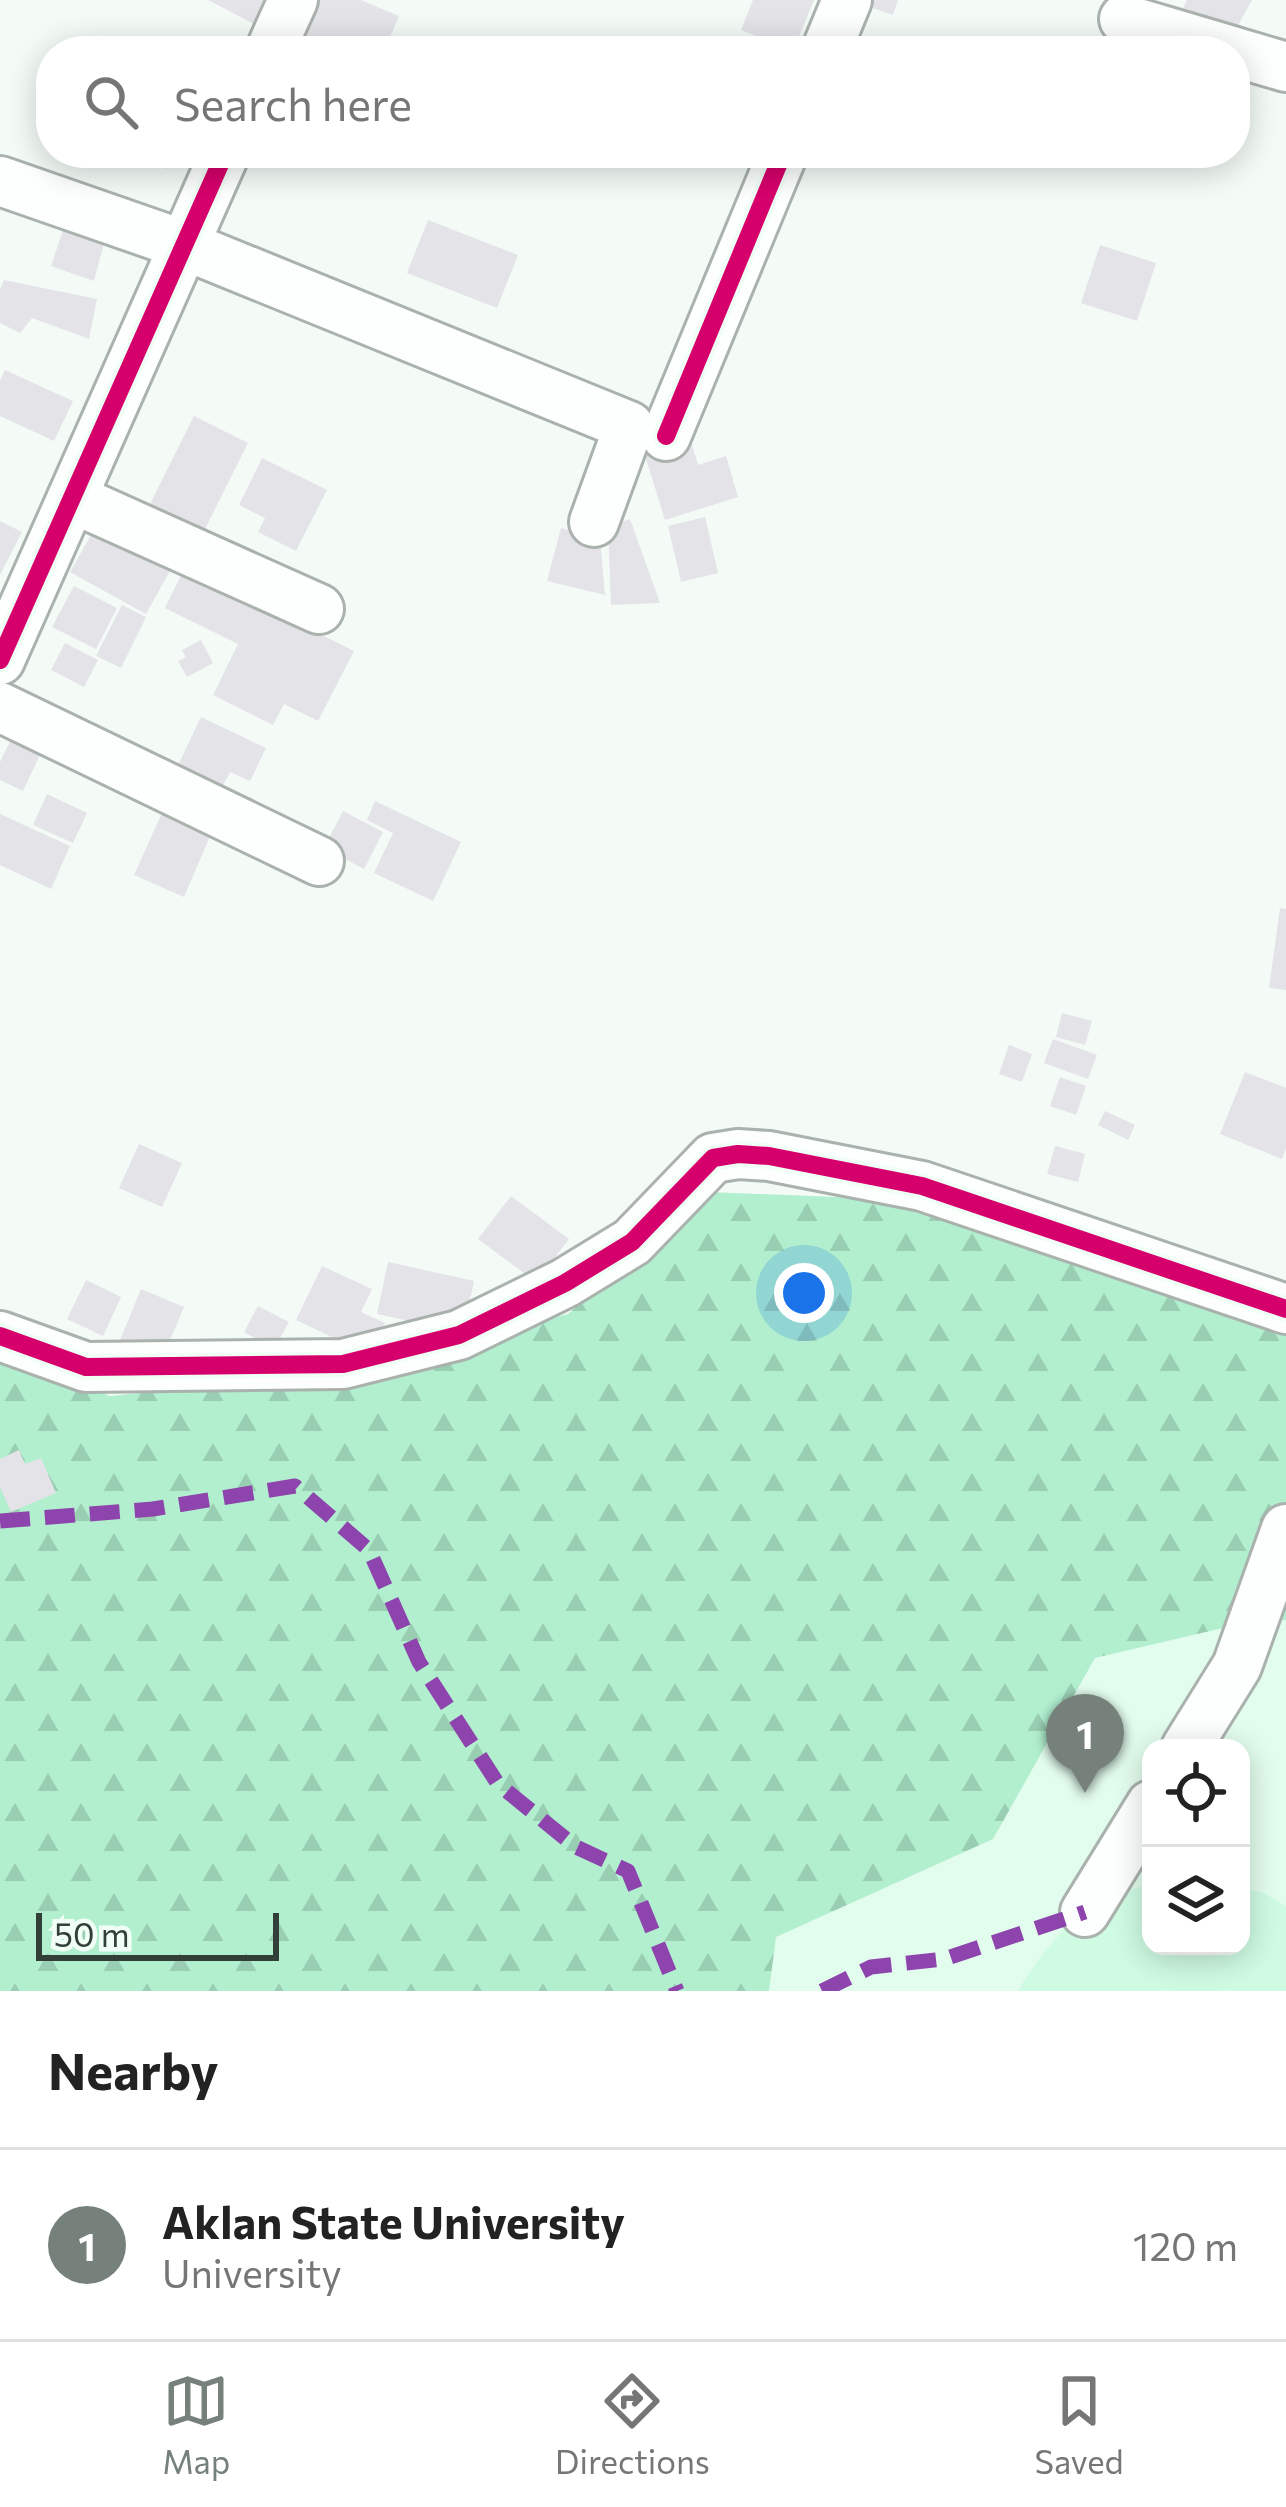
<!DOCTYPE html>
<style>
body{margin:0;font-family:Commissioner,sans-serif;background:#f2f2f2;color:#222}
.controls{position:absolute;right:36px;bottom:36px;display:grid;overflow:hidden;border-radius:24px;box-shadow:0 6px 30px #0003}
.controls button{width:108px;height:108px;display:grid;place-items:center;padding:0;border:0;border-bottom:3px solid #e0e0e0;background:#fff;color:#222;font:60px sans-serif}
.scale{position:absolute;left:36px;bottom:30px;width:243px;box-sizing:border-box;padding-left:12px;border:6px solid #323f38;border-top:0;font-size:33px;line-height:42px;white-space:nowrap;color:#323f38;-webkit-text-stroke:9px #f1fef6;paint-order:stroke}
.you{position:absolute;left:804px;top:1293px;width:42px;height:42px;margin:-30px;border:9px solid #fff;border-radius:50%;background:#1a73e8;box-shadow:0 0 0 18px #1a73e833}
.badge{display:grid;place-items:center;width:78px;height:78px;border-radius:50%;background:#76817b;color:#fff;font-size:39px;font-weight:700}
.pin{position:absolute;translate:-50% -99px;filter:drop-shadow(0 3px 6px #0008)}
.pin::after{content:'';position:absolute;top:63px;width:42px;height:36px;background:inherit;clip-path:polygon(0 0,100% 0,50% 100%)}
.list{margin:0;padding:0;list-style:none}
h2{display:flex;justify-content:space-between;align-items:center;height:156px;margin:0;padding:0 48px;font-size:51px}
h2 small{font-size:39px;font-weight:400;color:#767676}
.list li{display:grid;grid-template-columns:78px 1fr auto;gap:36px;align-items:center;box-sizing:border-box;height:192px;padding:0 48px;border-top:3px solid #e0e0e0}
.list b{display:block;font-size:45px;white-space:nowrap}
.list p{margin:0;font-size:39px;white-space:nowrap;color:#767676}
.list em{font-size:39px;font-style:normal;color:#767676}
.icon{flex:none;width:66px;height:66px;fill:none;stroke:currentColor;stroke-width:2;stroke-linecap:round;stroke-linejoin:round}
.map{position:relative;flex:none;width:1286px;height:1991px;overflow:hidden}
.search{position:absolute;background:#fff;box-shadow:0 6px 30px #0003;left:36px;right:36px;top:36px;height:132px;display:flex;align-items:center;gap:30px;box-sizing:border-box;padding:0 42px;border-radius:48px;color:#767676;font-size:45px}
.sheet{height:348px;background:#fff}
nav{display:flex;justify-content:space-around;align-items:center;box-sizing:border-box;height:168px;border-top:3px solid #e0e0e0;background:#fff;font-size:33px;color:#767676}
nav a{display:grid;justify-items:center;gap:6px}
nav .on{color:#76817b}
.map>svg:first-child{display:block}
.built{fill:#e2fced;fill-rule:evenodd}
.forest{fill:url(#forest-firs)}
.pitch{fill:#cffbe3}
.building{fill:#e3e3e8}
.lines{fill:none;stroke-linecap:round;stroke-linejoin:round}
.minor-casing{stroke:#aab2ad;stroke-width:54}
.minor{stroke:#fdfefe;stroke-width:48}
.quiet{stroke:#8e44ad;stroke-width:15;stroke-dasharray:30 15;stroke-linecap:butt}
.cycleway-casing{stroke:#f1fef6;stroke-width:26}
.cycleway{stroke:#d6006c;stroke-width:18}
</style>
<div class="map">
<svg width="1286" height="1991" viewBox="0 0 1286 1991">
<defs>
<pattern id="forest-firs" width="22" height="20" patternUnits="userSpaceOnUse" patternTransform="scale(3)"><rect width="22" height="20" fill="#b1efcf"/><path d="M5 1l3.5 6h-7zM16 11l3.5 6h-7z" fill="#99ceb2"/></pattern>
</defs>
<rect width="100%" height="100%" fill="#f4fbf7"/>
<path class="built" d="M1286 1566V1991H769L776 1937 993 1839 1095 1658 1257 1620ZM1151 1748H1241V1946H1151Z"/>
<path class="forest" d="M709 1192 886 1199 1286 1328V1620H1257L1095 1658 993 1839 776 1937 769 1991H0V1353L110 1396 319 1375 568 1314Z"/>
<path class="pitch" d="M1151 1885V1946H1241V1888L1262 1892 1286 1906V1991H1018C1046 1942 1091 1893 1151 1885Z"/>
<g class="building">
<path d="M208 0H267L254 24Z"/>
<path d="M320 0H361L399 16 384 51H297Z"/>
<path d="M753 0H814L793 51 741 30Z"/>
<path d="M850 0H898L893 15Z"/>
<path d="M1187 0H1252L1232 36 1183 8Z"/>
<path d="M131 153H174L167 169Z"/>
<path d="M69 212 108 228 94 281 51 266Z"/>
<path d="M428 220 518 255 497 308 407 273Z"/>
<path d="M1100 245 1156 263 1137 321 1081 303Z"/>
<path d="M4 280 97 299 89 339 32 318 20 333 0 323V289Z"/>
<path d="M5 370 73 401 54 441 0 416V381Z"/>
<path d="M194 416 248 443 201 537 147 510Z"/>
<path d="M689 435 698 465 726 456 738 497 665 520 643 449Z"/>
<path d="M262 458 327 490 296 551 258 532 265 518 239 505Z"/>
<path d="M705 517 718 573 681 582 668 526Z"/>
<path d="M630 519 660 603 611 605 608 527Z"/>
<path d="M0 521 22 532 0 575Z"/>
<path d="M96 526 172 567 146 614 70 572Z"/>
<path d="M561 528 600 538 605 595 547 581Z"/>
<path d="M185 567 354 651 318 721 284 704 273 725 213 695 238 644 165 608Z"/>
<path d="M74 586 117 608 96 649 52 627Z"/>
<path d="M122 605 146 617 121 668 96 656Z"/>
<path d="M201 640 213 663 187 677 178 661 186 657 182 650Z"/>
<path d="M65 643 98 660 84 687 51 670Z"/>
<path d="M201 717 266 748 250 781 230 772 216 799 172 778Z"/>
<path d="M16 729 46 742 23 791 0 780V762Z"/>
<path d="M47 794 87 813 73 843 33 825Z"/>
<path d="M375 801 461 842 433 901 374 873 393 833 367 820Z"/>
<path d="M343 811 383 832 364 869 324 848Z"/>
<path d="M162 813 211 834 184 897 134 875Z"/>
<path d="M0 814 70 846 51 889 0 865Z"/>
<path d="M1280 908 1286 909V990L1269 988Z"/>
<path d="M1062 1013 1092 1021 1085 1045 1056 1037Z"/>
<path d="M1053 1039 1097 1055 1088 1079 1044 1063Z"/>
<path d="M1009 1045 1032 1054 1022 1082 999 1074Z"/>
<path d="M1245 1072 1286 1088V1148L1282 1159 1220 1134Z"/>
<path d="M1060 1077 1086 1086 1076 1115 1050 1106Z"/>
<path d="M1105 1111 1135 1125 1128 1140 1098 1125Z"/>
<path d="M139 1144 182 1163 162 1207 119 1188Z"/>
<path d="M1055 1146 1085 1154 1078 1182 1047 1174Z"/>
<path d="M511 1196 569 1239 536 1282 478 1239Z"/>
<path d="M388 1262 474 1281 463 1333 377 1314Z"/>
<path d="M322 1266 372 1289 361 1312 385 1323 370 1355 296 1320Z"/>
<path d="M86 1280 121 1297 103 1336 67 1319Z"/>
<path d="M141 1289 184 1307 163 1357 120 1340Z"/>
<path d="M258 1306 289 1322 274 1349 244 1332Z"/>
<path d="M19 1450 25 1464 41 1458 56 1493 11 1512 0 1487V1459Z"/>
</g>
<g class="lines">
<g class="minor-casing">
<g id="minor">
<path d="M1124 19 1232 51"/>
<path d="M270 51 293 0"/>
<path d="M826 51 847 0"/>
<path d="M1235 52 1286 67"/>
<path d="M0 181 184 245 629 426 594 522"/>
<path d="M666 436 783 153"/>
<path d="M72 498 319 609"/>
<path d="M0 660 225 153"/>
<path d="M0 707 319 861"/>
<path d="M0 1336 86 1367 343 1364 459 1335 565 1283 632 1242 713 1158 738 1154 769 1156 922 1186 1286 1309"/>
<path d="M1186 1748 1237 1666 1286 1529"/>
<path d="M1085 1912 1151 1805"/>
</g>
</g>
<use href="#minor" class="minor"/>
<g class="quiet">
<path d="M0 1521 153 1509 295 1486 369 1550 419 1662 498 1784 576 1847 628 1871 677 1991"/>
<path d="M822 1991 871 1967 944 1959 1085 1912"/>
</g>
<g class="cycleway-casing">
<g id="cycleway">
<path d="M666 436 783 153"/>
<path d="M0 660 225 153"/>
<path d="M0 1336 86 1367 343 1364 459 1335 565 1283 632 1242 713 1158 738 1154 769 1156 922 1186 1286 1309"/>
</g>
</g>
<use href="#cycleway" class="cycleway"/>
</g>
</svg>
<div class="controls">
<button><svg class="icon" aria-label="locate" viewBox="0 0 24 24"><circle cx="12" cy="12" r="6"/><path d="M12 2v4M12 18v4M2 12h4M18 12h4"/></svg></button>
<button><svg class="icon" aria-label="layers" viewBox="0 0 24 24"><path d="M12 4l9 5-9 5-9-5zM3 14l9 5 9-5"/></svg></button>
</div>
<div class="scale">50 m</div>
<div class="you"></div>
<div class="pin badge" style="left:1085px;top:1793px">1</div>
<div class="search"><svg class="icon" aria-label="search" viewBox="0 0 24 24"><circle cx="10" cy="10" r="6"/><path d="M15 15l6 6"/></svg>Search here</div>
</div>
<section class="sheet">
<h2>Nearby<small></small></h2>
<ul class="list">
<li><span class="badge">1</span><div><b>Aklan State University</b><p>University</p></div><em>120 m</em></li>
</ul>
</section>
<nav>
<a class="on"><svg class="icon" aria-label="map" viewBox="0 0 24 24"><path d="M3 6l6-2 6 2 6-2v14l-6 2-6-2-6 2zM9 4v14M15 6v14"/></svg>Map</a>
<a><svg class="icon" aria-label="directions" viewBox="0 0 24 24"><path d="M12 3l9 9-9 9-9-9zM9 14v-3h6M13 9l2 2-2 2"/></svg>Directions</a>
<a><svg class="icon" aria-label="saved" viewBox="0 0 24 24"><path d="M7 4h10v16l-5-4-5 4z"/></svg>Saved</a>
</nav>
